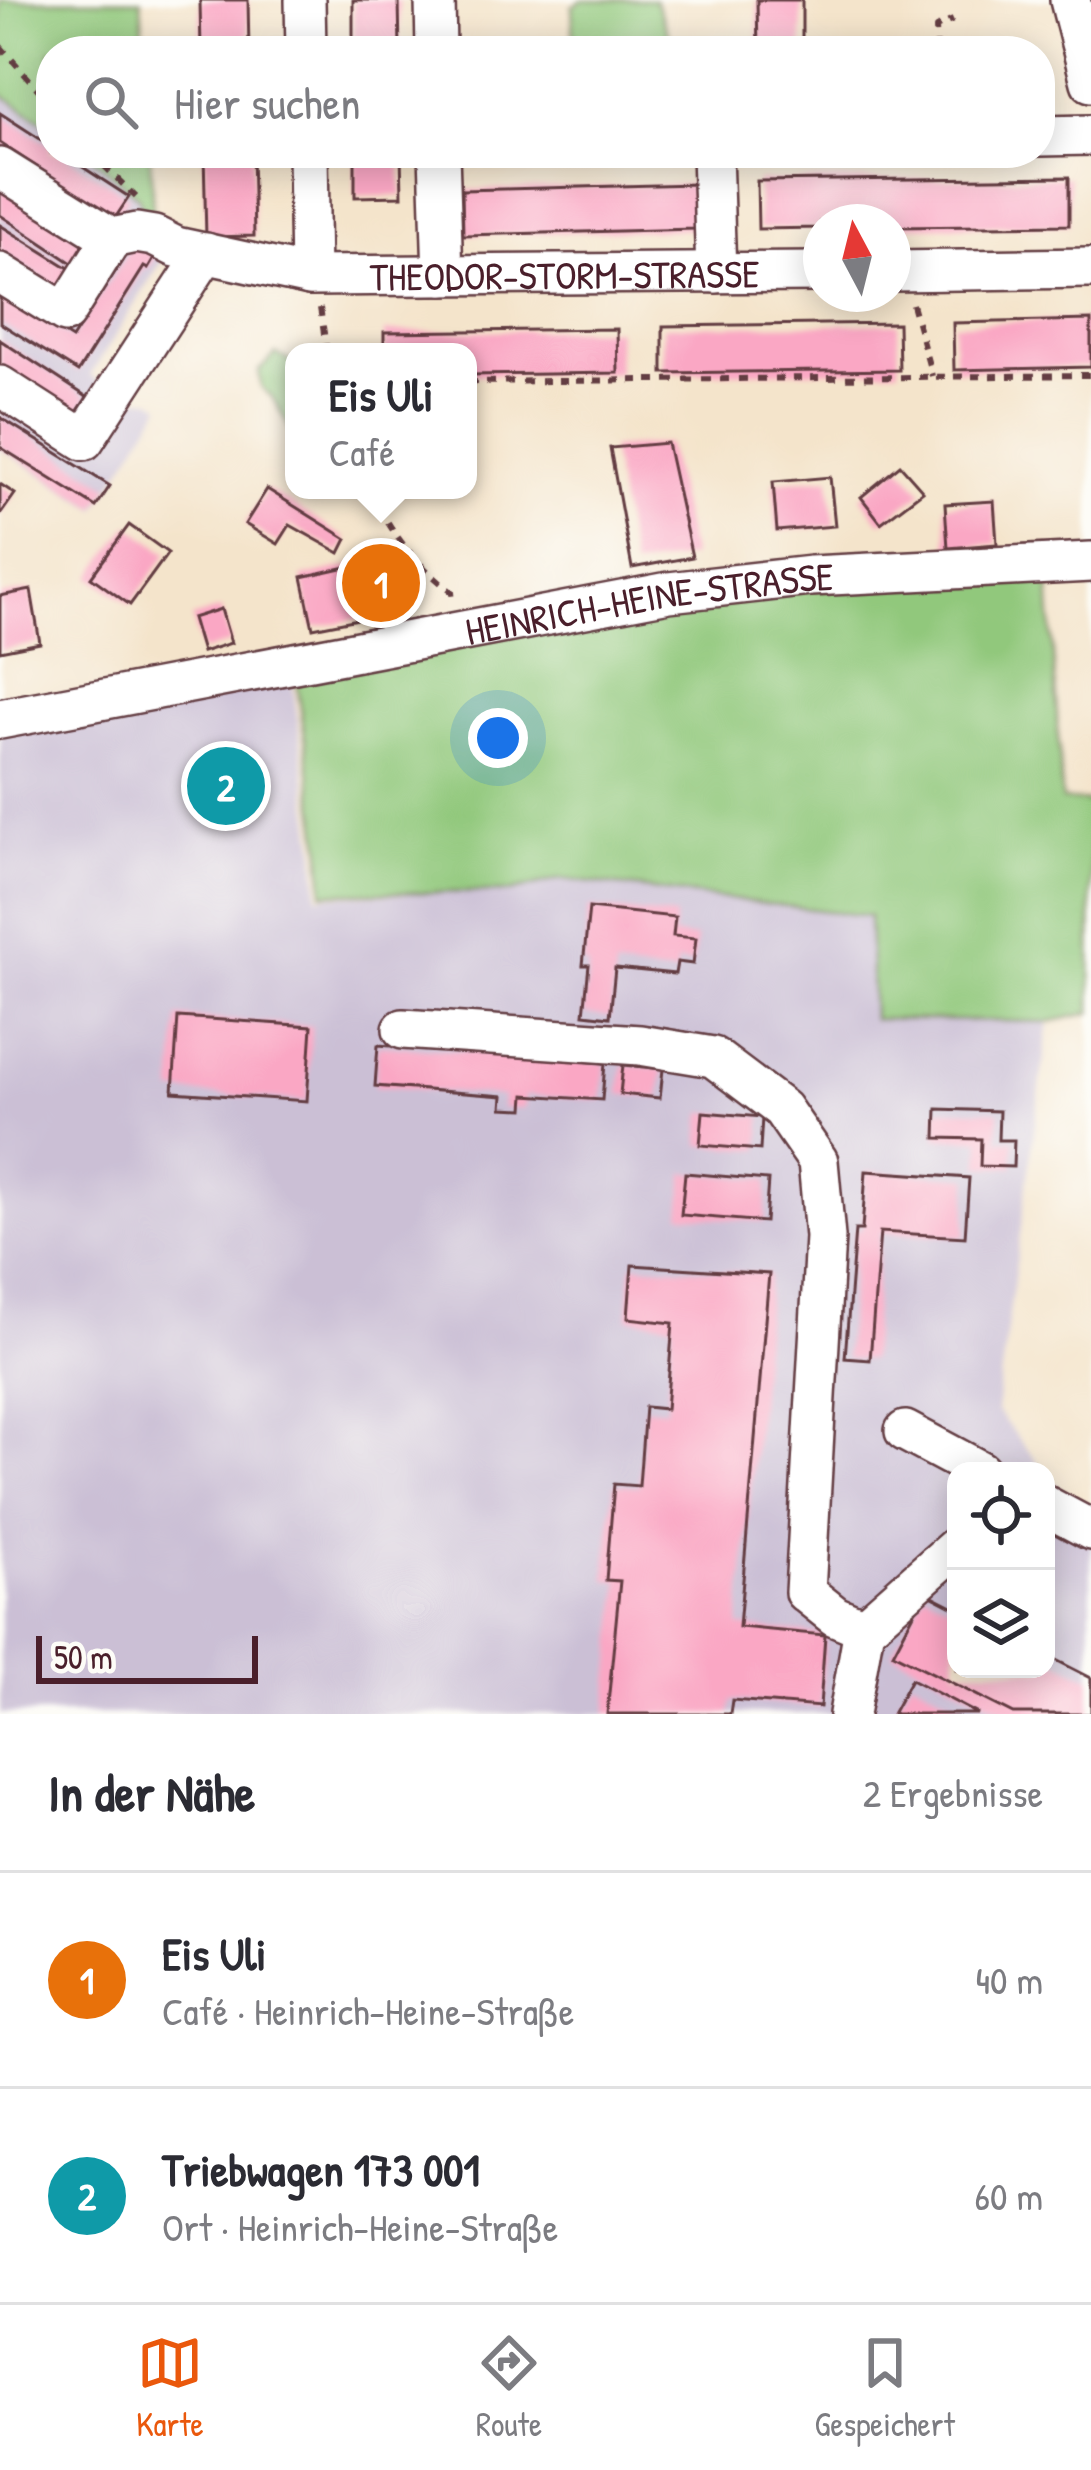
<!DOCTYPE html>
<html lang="de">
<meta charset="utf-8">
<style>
body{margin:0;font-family:"Patrick Hand",sans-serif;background:#f7f7f7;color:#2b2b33}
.controls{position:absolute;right:36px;bottom:36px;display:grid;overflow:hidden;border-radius:24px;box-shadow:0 6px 30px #0003}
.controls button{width:108px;height:108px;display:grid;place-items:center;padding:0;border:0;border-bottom:3px solid #e1e1e2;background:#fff;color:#2b2b33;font:60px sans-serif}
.compass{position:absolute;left:803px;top:204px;width:108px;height:108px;border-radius:50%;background:#fff;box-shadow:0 6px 30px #0003;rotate:353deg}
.scale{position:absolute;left:36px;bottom:30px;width:222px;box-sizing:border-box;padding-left:12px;border:6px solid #4a1f2b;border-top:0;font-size:33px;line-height:42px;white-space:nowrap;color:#4a1f2b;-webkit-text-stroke:9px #fdfcf7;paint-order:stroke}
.you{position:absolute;left:498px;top:738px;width:42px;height:42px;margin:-30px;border:9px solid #fff;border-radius:50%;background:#1a73e8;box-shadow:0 0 0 18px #1a73e833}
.badge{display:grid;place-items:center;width:78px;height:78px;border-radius:50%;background:#ea580c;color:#fff;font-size:39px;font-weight:700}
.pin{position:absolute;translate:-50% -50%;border:6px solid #fff;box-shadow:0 3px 12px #0006}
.popup{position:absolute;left:285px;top:343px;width:192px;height:156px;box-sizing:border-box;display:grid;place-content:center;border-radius:24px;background:#fff;filter:drop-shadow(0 3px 9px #0005);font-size:39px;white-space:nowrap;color:#7c7c81}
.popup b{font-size:45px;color:#2b2b33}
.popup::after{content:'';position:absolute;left:50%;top:100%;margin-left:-24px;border:24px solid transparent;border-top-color:#fff}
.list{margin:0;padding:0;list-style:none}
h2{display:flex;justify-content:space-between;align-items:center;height:156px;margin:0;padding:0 48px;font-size:51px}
h2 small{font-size:39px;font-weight:400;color:#7c7c81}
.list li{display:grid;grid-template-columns:78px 1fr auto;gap:36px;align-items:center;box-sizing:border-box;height:216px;padding:0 48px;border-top:3px solid #e1e1e2}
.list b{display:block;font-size:45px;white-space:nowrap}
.list p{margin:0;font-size:39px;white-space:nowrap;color:#7c7c81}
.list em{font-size:39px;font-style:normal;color:#7c7c81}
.icon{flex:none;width:66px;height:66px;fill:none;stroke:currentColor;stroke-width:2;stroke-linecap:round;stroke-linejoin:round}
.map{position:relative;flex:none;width:1091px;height:1714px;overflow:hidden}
.search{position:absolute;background:#fff;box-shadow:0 6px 30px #0003;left:36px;right:36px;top:36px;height:132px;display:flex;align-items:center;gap:30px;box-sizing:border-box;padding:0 42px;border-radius:48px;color:#7c7c81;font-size:45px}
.sheet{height:588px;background:#fff}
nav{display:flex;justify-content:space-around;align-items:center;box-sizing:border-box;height:168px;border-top:3px solid #e1e1e2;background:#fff;font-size:33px;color:#7c7c81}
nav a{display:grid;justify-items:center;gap:6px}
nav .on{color:#ea580c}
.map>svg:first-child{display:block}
.industrial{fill:#cbbfd5}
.green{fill:#91c87b;stroke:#6e7453;stroke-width:3}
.building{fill:#faa7c4}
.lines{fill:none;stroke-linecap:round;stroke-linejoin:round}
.minor-casing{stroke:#643d43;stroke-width:44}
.path{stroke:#643d43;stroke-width:6;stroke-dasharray:9 9;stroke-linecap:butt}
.minor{stroke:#fff;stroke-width:39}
.labels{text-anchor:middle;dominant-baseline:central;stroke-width:9;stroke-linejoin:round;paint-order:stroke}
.street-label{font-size:39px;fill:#4a1f2b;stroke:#fdfcf7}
</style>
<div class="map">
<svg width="1091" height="1714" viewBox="0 0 1091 1714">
<rect width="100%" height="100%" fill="#fdfcf7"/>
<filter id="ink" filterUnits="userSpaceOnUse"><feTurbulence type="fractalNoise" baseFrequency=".00833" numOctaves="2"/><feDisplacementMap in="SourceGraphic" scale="24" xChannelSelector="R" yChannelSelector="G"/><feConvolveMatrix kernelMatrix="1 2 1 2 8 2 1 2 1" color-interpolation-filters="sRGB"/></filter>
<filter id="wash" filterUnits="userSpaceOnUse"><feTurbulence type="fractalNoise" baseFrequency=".004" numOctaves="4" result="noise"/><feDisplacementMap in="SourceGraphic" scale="48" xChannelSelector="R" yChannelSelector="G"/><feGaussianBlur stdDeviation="2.7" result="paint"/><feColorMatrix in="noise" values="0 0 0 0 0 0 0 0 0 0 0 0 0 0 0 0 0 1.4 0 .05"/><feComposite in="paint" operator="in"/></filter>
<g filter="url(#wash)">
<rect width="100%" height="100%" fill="#f4e4cb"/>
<g class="industrial">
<path d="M0 93 51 128V153H87L138 198 163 259 90 376 128 397 152 399 162 405 97 509 0 449Z"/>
<path d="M290 664 316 853 318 896 510 892 560 879 870 916 873 1019 1049 1022 996 1411 1045 1471H956V1669H1046V1472L1091 1527V1714H0V721Z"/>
</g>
<g class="green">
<path d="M0 0H141L144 51H51V127L0 93Z"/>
<path d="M583 0H655L675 51H574L572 6Z"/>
<path d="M88 153H150L154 236 138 197Z"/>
<path d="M276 354 294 363V436L272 397 261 387 259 371Z"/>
<path d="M1048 566 1062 800 1091 802V1013L1049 1022 873 1019 869 916 560 879 510 892 323 893 322 853 294 663 671 594Z"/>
</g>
<g id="blocks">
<g class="building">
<path d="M200 0H248L249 51H201Z"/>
<path d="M353 0H399L400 51H353Z"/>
<path d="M757 0H802V51H758Z"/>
<path d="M0 113 51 146V153H61L129 197 115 218 0 143Z"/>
<path d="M204 153H252L254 236 206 237Z"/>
<path d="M355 153H401L402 196 355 197Z"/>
<path d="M1069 177V225L893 227V222H821V228L758 229 757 181Z"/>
<path d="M694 184 695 229 463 235 462 190Z"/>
<path d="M0 185 89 245 75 265 0 215Z"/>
<path d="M0 225 72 270 60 289 0 251Z"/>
<path d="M133 244 155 257 148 269 144 267 78 372 0 323V294L72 339Z"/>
<path d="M1091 320V367L954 370 953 323Z"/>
<path d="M898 323 899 370 663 373V326Z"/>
<path d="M617 329 618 373 468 375V352H384V332Z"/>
<path d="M0 340 87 397 75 415 0 366Z"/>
<path d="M0 417 110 486 96 507 0 447Z"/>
<path d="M667 443 692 557 632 568 610 448Z"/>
<path d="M900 465 923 491 881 523 861 497Z"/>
<path d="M830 477 835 526 777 531 773 482Z"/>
<path d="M0 484 15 494 0 515Z"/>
<path d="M267 489 347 539 340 553 290 525 278 544 245 524Z"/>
<path d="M994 501 997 544 948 548 945 504Z"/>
<path d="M129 525 168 553 130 605 91 577Z"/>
<path d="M355 565 358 584 387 581 393 612 313 628 302 577Z"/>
<path d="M31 590 40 643 0 651V596Z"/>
<path d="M221 609 231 643 202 652 192 618Z"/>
<path d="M589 908 675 917 673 936 696 938 693 964 677 962 675 974 615 968 610 1017 584 1014 589 965H583Z"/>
<path d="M178 1017 312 1026 307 1101 173 1092Z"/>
<path d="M378 1045 605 1063 602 1100 525 1095 524 1109 502 1108 503 1096 375 1086Z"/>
<path d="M623 1065 663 1069 660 1098 620 1094Z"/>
<path d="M937 1109 999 1111 998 1140H1014L1013 1167 980 1166 981 1139 936 1138Z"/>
<path d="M703 1112 762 1117 760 1150 700 1145Z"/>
<path d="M866 1171 969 1178 965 1237 880 1232 870 1360 845 1358 855 1230H862Z"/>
<path d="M685 1173 768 1180 765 1222 681 1215Z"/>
<path d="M632 1265 769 1274 739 1627 825 1635 820 1707 732 1700 730 1714H607L620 1581 606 1580 614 1484 639 1486 645 1407 666 1409 673 1323 628 1318Z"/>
<path d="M925 1592 956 1608V1669H1046V1655L1091 1678V1714H1014L893 1653Z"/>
<path d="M911 1679 978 1714H892Z"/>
</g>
</g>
</g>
<g filter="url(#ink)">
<use href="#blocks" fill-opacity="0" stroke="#643d43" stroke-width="3"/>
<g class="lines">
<g class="minor-casing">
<g id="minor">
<path d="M305 0 306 51"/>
<path d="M435 0 436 51"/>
<path d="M1070 0 1091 82"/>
<path d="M1040 136 1091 135"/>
<path d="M308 153 310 276"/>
<path d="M439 153 443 275"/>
<path d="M712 153 716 273"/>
<path id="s1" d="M0 168 112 238 136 233 154 236 176 247 310 276 821 272"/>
<path d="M893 271 1091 268"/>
<path d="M0 273 65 313 112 238"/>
<path d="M0 386 84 440 206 253"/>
<path id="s2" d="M0 719 669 592 811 576 1091 562"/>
<path d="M403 1029 640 1045 713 1057 782 1109 818 1161 825 1237 805 1592 835 1616 864 1628 956 1547"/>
<path d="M905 1431 980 1471"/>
<path d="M1046 1506 1091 1530"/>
<path d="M849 1714 864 1628"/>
</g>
</g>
<g class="path">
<path d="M0 46 51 104"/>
<path d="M937 51 936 28 953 20"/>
<path d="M91 153 140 201"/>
<path d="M912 304 932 376"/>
<path d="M320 308 327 352"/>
<path d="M468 382 1091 375"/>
<path d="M372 490C389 533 416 564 452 592L453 602"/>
</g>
<use href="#minor" class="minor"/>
</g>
</g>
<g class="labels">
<g class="street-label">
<text stroke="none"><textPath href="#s1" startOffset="591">THEODOR-STORM-STRASSE</textPath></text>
<text stroke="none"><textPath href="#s2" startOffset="660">HEINRICH-HEINE-STRASSE</textPath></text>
</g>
</g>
</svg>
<div class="controls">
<button><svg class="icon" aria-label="locate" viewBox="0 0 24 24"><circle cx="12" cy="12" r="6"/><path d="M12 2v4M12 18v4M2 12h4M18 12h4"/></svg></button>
<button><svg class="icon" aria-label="layers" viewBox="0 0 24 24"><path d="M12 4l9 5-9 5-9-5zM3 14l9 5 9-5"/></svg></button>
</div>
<svg class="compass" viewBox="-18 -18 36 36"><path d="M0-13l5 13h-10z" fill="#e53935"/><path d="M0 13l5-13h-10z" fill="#7c7c81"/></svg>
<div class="scale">50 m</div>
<div class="you"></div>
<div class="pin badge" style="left:381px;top:583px;background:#e8710a">1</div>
<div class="popup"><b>Eis Uli</b>Café</div>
<div class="pin badge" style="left:226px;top:786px;background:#0f9aa8">2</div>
<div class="search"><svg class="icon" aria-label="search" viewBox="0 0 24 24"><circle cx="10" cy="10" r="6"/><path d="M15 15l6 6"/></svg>Hier suchen</div>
</div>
<section class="sheet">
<h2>In der Nähe<small>2 Ergebnisse</small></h2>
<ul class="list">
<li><span class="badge" style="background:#e8710a">1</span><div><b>Eis Uli</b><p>Café · Heinrich-Heine-Straße</p></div><em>40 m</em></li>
<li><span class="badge" style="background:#0f9aa8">2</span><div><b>Triebwagen 173 001</b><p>Ort · Heinrich-Heine-Straße</p></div><em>60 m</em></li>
</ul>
</section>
<nav>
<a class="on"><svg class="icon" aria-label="map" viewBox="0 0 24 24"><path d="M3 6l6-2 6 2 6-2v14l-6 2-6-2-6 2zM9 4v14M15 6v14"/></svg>Karte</a>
<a><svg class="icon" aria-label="directions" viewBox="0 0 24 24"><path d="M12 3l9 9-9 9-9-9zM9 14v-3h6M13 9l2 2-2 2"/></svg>Route</a>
<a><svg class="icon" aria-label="saved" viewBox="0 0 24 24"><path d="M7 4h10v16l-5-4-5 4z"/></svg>Gespeichert</a>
</nav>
